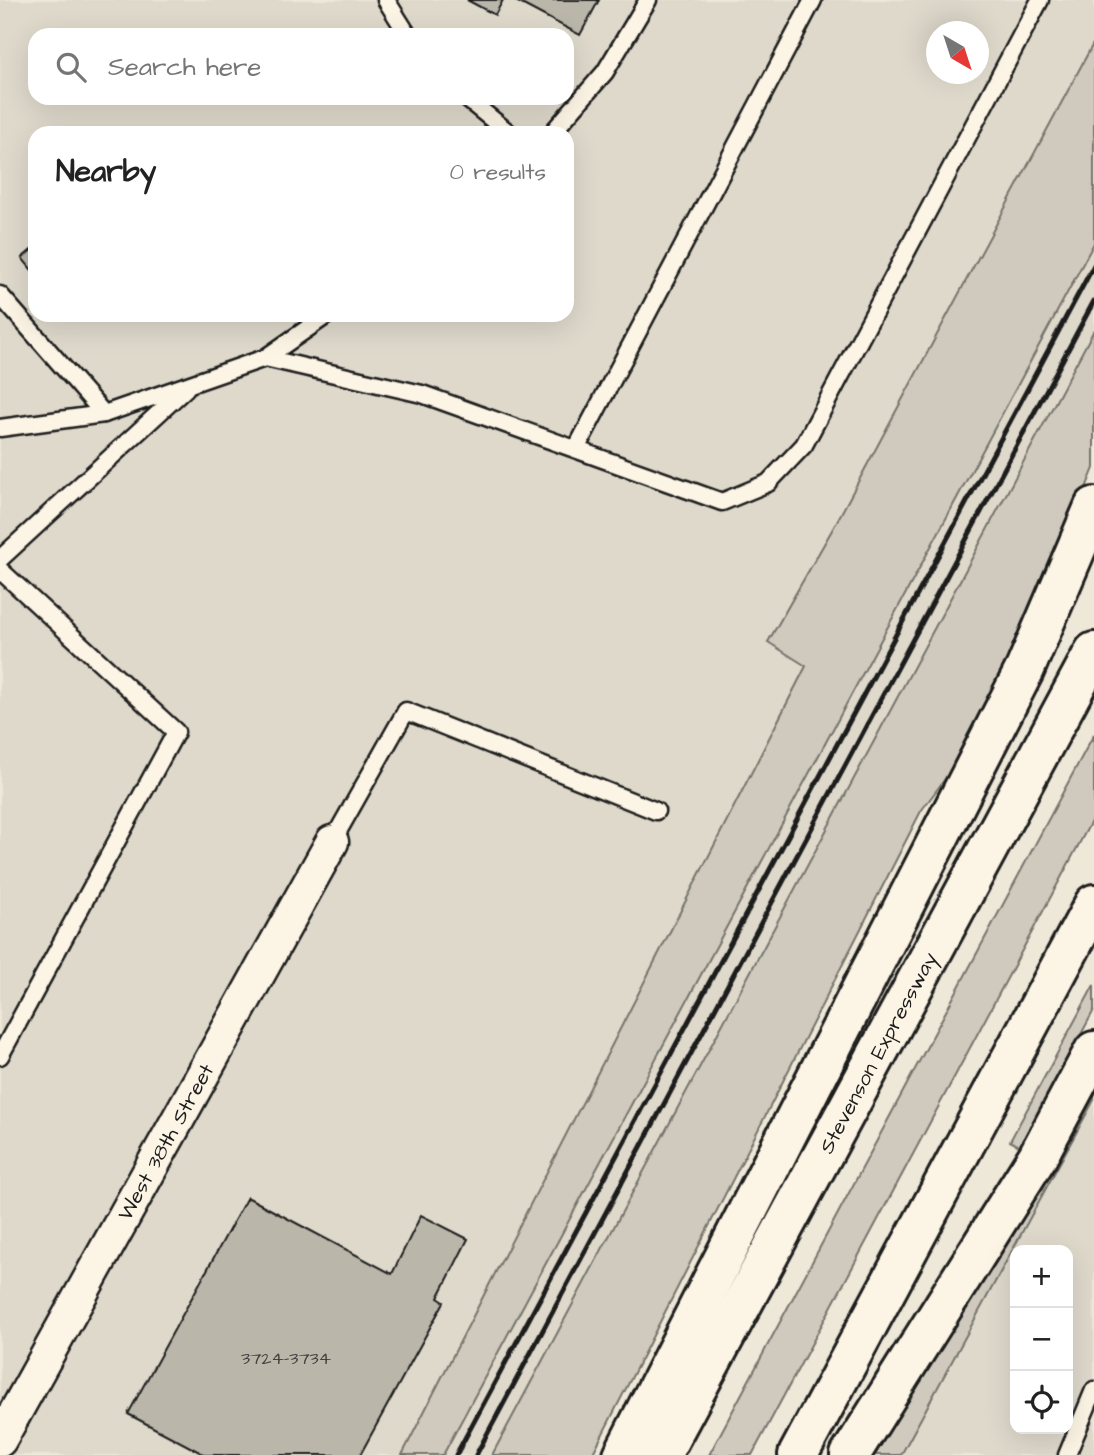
<!DOCTYPE html>
<meta charset="utf-8">
<style>
body{margin:0;font-family:"Architects Daughter",sans-serif;background:#f6f6f6;color:#222}
.controls{position:absolute;right:21px;bottom:21px;display:grid;overflow:hidden;border-radius:14px;box-shadow:0 7px 28px #0002}
.controls button{width:63px;height:63px;display:grid;place-items:center;padding:0;border:0;border-bottom:2px solid #e0e0e0;background:#fff;color:#222;font:35px sans-serif}
.compass{position:absolute;left:926px;top:21px;width:63px;height:63px;border-radius:50%;background:#fff;box-shadow:0 7px 28px #0002;rotate:141deg}
.list{margin:0;padding:0;list-style:none}
h2{display:flex;justify-content:space-between;align-items:center;height:91px;margin:0;padding:0 28px;font-size:30px}
h2 small{font-size:23px;font-weight:400;color:#767676}
.icon{flex:none;width:38px;height:38px;fill:none;stroke:currentColor;stroke-width:2;stroke-linecap:round;stroke-linejoin:round}
.map{position:relative;flex:none;width:1094px;height:1455px;overflow:hidden}
.search{position:absolute;background:#fff;box-shadow:0 7px 28px #0002;left:28px;top:28px;width:546px;height:77px;display:flex;align-items:center;gap:18px;box-sizing:border-box;padding:0 24px;border-radius:21px;color:#767676;font-size:26px}
.panel{position:absolute;background:#fff;box-shadow:0 7px 28px #0002;left:28px;top:126px;width:546px;height:196px;border-radius:21px}
.map>svg:first-child{display:block}
.built{fill:#ded9cb;fill-rule:evenodd}
.green{fill:#cfcabd;stroke:#76736c;stroke-width:2}
.building{fill:#bab6aa;stroke:#1c1c1c;stroke-width:2}
.lines{fill:none;stroke-linecap:round;stroke-linejoin:round}
.lane-casing{stroke:#1c1c1c;stroke-width:21}
.street-casing{stroke:#1c1c1c;stroke-width:37}
.highway-casing{stroke:#1c1c1c;stroke-width:44}
.lane{stroke:#fcf5e5;stroke-width:16}
.street{stroke:#fcf5e5;stroke-width:32}
.highway{stroke:#fcf5e5;stroke-width:38}
.rail{stroke:#1c1c1c;stroke-width:5}
.labels{text-anchor:middle;dominant-baseline:central;stroke-width:5;stroke-linejoin:round;paint-order:stroke}
.number-label{font-size:18px;fill:#444240}
.street-label{font-size:21px;fill:#1c1c1c;stroke:#fcf5e5}
</style>
<div class="map">
<svg width="1094" height="1455" viewBox="0 0 1094 1455">
<rect width="100%" height="100%" fill="#eee8d9"/>
<filter id="ink" filterUnits="userSpaceOnUse"><feTurbulence type="fractalNoise" baseFrequency=".0143" numOctaves="2"/><feDisplacementMap in="SourceGraphic" scale="14" xChannelSelector="R" yChannelSelector="G"/><feConvolveMatrix kernelMatrix="1 2 1 2 8 2 1 2 1" color-interpolation-filters="sRGB"/></filter>
<g filter="url(#ink)">
<g class="built">
<path d="M0 0H1094V42L836 523 768 642 807 666 402 1455H0ZM936 32H978V74H936ZM35 35H567V98H35ZM35 133H567V315H35Z"/>
<path d="M1094 243V330L492 1455H443Z"/>
<path d="M1094 1100V1455H901L982 1305ZM1015 1250H1068V1429H1015Z"/>
</g>
<g class="green">
<path d="M1094 42V243L443 1455H402L806 666 768 642 836 523Z"/>
<path d="M1094 330V468L1038 608 966 751 921 811 592 1455H492Z"/>
<path d="M1094 734V816L752 1455H709Z"/>
<path d="M1094 985V1010L1021 1147 1010 1141Z"/>
<path d="M1094 1080V1100L901 1455H875Z"/>
</g>
<g class="building">
<path d="M467 0H503L495 15Z"/>
<path d="M514 0H599L580 35Z"/>
<path d="M35 247V274L22 258Z"/>
<path d="M247 1197 392 1274 421 1215 468 1239 438 1298 444 1302 360 1455H205L128 1414Z"/>
</g>
<g class="lines">
<g class="lane-casing">
<g id="lane">
<path d="M386 0 408 35"/>
<path d="M466 98 509 133"/>
<path d="M552 133 605 72 648 0"/>
<path d="M0 295 104 414"/>
<path d="M265 358 422 394 722 502 768 483 804 445 1040 0"/>
<path d="M0 428 104 414 265 358 327 315"/>
<path d="M576 449 813 0"/>
<path d="M0 559 186 388"/>
<path d="M0 570 176 732 0 1056"/>
<path d="M332 842 406 711 656 811"/>
<path d="M1067 1455 1094 1390"/>
</g>
</g>
<g class="street-casing">
<g id="street">
<path id="s1" d="M0 1440 332 842"/>
</g>
</g>
<g class="highway-casing">
<g id="highway">
<path d="M623 1455 1025 669 1094 507"/>
<path id="s2" d="M661 1455 1094 652"/>
<path d="M798 1455 1094 904"/>
<path d="M850 1455 1038 1156 1094 1051"/>
</g>
</g>
<use href="#lane" class="lane"/>
<use href="#street" class="street"/>
<use href="#highway" class="highway"/>
<g class="rail">
<path d="M456 1455 1094 265"/>
<path d="M476 1455 1094 301"/>
</g>
</g>
</g>
<g class="labels">
<g class="number-label">
<text x="286" y="1358">3724-3734</text>
</g>
<g class="street-label">
<text stroke="none"><textPath href="#s2" startOffset="457">Stevenson Expressway</textPath></text>
<text stroke="none"><textPath href="#s1" startOffset="341">West 38th Street</textPath></text>
</g>
</g>
</svg>
<div class="controls">
<button>+</button>
<button>−</button>
<button><svg class="icon" aria-label="locate" viewBox="0 0 24 24"><circle cx="12" cy="12" r="6"/><path d="M12 2v4M12 18v4M2 12h4M18 12h4"/></svg></button>
</div>
<svg class="compass" viewBox="-18 -18 36 36"><path d="M0-13l5 13h-10z" fill="#e53935"/><path d="M0 13l5-13h-10z" fill="#767676"/></svg>
<div class="search"><svg class="icon" aria-label="search" viewBox="0 0 24 24"><circle cx="10" cy="10" r="6"/><path d="M15 15l6 6"/></svg>Search here</div>
<section class="panel">
<h2>Nearby<small>0 results</small></h2>
<ul class="list">
</ul>
</section>
</div>
